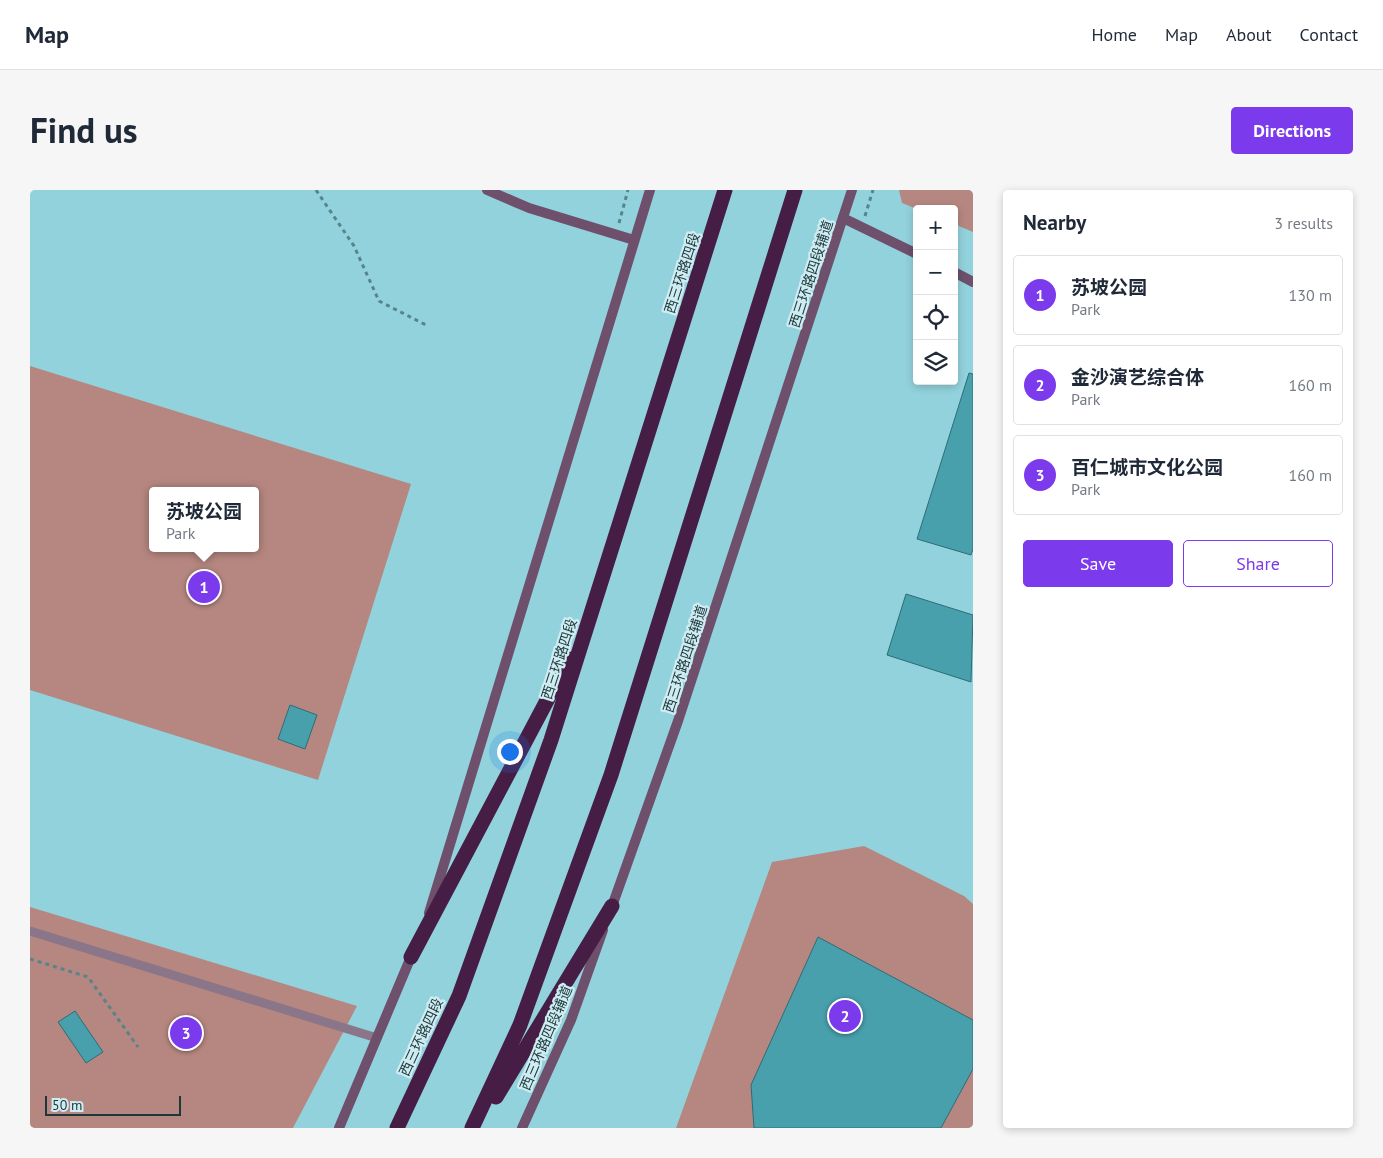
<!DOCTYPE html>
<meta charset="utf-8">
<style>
body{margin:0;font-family:"PT Sans","Noto Sans SC",sans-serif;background:#f6f6f7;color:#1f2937}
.controls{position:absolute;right:15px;top:15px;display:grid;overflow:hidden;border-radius:5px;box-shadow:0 2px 8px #0003}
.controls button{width:45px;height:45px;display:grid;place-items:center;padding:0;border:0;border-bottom:1px solid #e0e1e3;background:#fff;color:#1f2937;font:25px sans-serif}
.scale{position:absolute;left:15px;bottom:12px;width:136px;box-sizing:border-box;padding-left:5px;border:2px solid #1d373b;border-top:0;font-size:14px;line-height:18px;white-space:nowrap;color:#1d373b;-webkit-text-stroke:4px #ceecf1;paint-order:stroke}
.you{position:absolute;left:479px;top:561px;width:18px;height:18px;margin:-12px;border:4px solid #fff;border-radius:50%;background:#1a73e8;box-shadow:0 0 0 8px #1a73e833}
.badge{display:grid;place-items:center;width:32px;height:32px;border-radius:50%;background:#7c3aed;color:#fff;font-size:16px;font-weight:700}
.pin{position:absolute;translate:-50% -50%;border:2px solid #fff;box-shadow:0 1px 5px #0006}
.popup{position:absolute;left:119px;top:297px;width:110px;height:65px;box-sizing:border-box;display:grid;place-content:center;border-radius:5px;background:#fff;filter:drop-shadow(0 1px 4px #0005);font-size:16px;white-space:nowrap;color:#747a83}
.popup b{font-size:19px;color:#1f2937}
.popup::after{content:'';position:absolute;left:50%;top:100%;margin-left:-10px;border:10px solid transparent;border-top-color:#fff}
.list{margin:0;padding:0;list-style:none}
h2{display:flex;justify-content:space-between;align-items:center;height:65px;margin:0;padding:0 20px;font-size:21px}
h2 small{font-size:16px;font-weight:400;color:#747a83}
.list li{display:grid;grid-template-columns:32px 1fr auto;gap:15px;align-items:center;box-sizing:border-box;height:80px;margin:0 10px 10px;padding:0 10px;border:1px solid #e0e1e3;border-radius:5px}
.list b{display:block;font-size:19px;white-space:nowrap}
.list p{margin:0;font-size:16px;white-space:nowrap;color:#747a83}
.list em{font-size:16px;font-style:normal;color:#747a83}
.actions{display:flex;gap:10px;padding:15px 20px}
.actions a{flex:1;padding:11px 0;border:1px solid #7c3aed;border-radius:5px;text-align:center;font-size:18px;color:#7c3aed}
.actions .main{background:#7c3aed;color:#fff}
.icon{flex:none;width:28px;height:28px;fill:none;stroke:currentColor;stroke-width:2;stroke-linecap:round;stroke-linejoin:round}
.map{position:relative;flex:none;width:943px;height:938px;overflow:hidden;border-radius:5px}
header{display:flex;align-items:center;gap:30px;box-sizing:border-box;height:70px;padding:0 25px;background:#fff;border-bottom:1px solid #e0e1e3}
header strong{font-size:24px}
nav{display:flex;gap:28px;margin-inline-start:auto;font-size:18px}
.intro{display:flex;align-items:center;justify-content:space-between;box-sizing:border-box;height:120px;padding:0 30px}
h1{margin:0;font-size:35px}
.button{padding:12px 22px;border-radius:5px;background:#7c3aed;color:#fff;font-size:18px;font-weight:700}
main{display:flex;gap:30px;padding:0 30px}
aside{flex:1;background:#fff;border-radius:5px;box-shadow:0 2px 8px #0003}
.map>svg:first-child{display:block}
.green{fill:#b68780;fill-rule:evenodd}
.building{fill:#49a0ad;stroke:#2d6c75}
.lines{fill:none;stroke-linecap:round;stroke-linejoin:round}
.path{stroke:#57848b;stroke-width:3;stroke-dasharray:4 4;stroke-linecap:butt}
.lane{stroke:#8b7689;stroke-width:9}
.secondary{stroke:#6e506c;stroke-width:10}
.highway{stroke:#461e45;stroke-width:15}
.labels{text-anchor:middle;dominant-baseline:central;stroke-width:4.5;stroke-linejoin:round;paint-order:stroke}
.street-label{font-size:14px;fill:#1d373b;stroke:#ceecf1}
</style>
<header>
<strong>Map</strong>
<nav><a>Home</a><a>Map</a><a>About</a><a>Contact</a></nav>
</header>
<div class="intro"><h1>Find us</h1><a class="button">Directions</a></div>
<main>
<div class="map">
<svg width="943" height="938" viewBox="0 0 943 938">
<rect width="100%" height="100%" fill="#92d2dc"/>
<g class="green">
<path d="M869 0H943V42L924 34V19H887L872 13Z"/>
<path d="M0 176 381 294 288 590 0 500ZM123 301H225V358H123Z"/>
<path d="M834 656 934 706 943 714V938H646L742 672Z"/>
<path d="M0 717 327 816 263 938H0Z"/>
</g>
<g class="building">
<path d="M939 183 943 184V359L941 365 887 349Z"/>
<path d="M876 404 943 425 941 492 857 465Z"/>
<path d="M260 515 287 525 275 559 248 549Z"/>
<path d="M788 747 943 830V879L911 938H724L721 895Z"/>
<path d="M45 821 73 862 56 873 28 832Z"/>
</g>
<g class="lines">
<g class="path">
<path d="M286 0 324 56 349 111 396 135"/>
<path d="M835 26 843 0"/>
<path d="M589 33 598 0"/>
<path d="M0 769 58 787 108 857"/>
</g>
<path class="lane" d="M0 741 347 848"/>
<g class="secondary">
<path d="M457 0 499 18 604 50"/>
<path d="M813 28 887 64"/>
<path d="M924 82 943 92"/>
<path d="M580 722 648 531 822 0"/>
<path d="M399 723 620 0"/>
<path d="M309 938 383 762"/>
<path d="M492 938 541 830 573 740"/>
</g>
<g class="highway">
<path d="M381 767 539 469"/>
<path d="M466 907 582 716"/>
<path d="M367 938 429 806 521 550 695 0"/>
<path d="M442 938 490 835 581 585 765 0"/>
</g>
</g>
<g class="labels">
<g class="street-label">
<text transform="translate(652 83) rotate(-72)">西三环路四段</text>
<text transform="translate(781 84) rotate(-72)">西三环路四段辅道</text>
<text transform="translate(529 469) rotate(-72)">西三环路四段</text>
<text transform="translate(655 469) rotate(-72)">西三环路四段辅道</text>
<text transform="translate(391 847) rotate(-65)">西三环路四段</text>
<text transform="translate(516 848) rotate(-67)">西三环路四段辅道</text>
</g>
</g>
</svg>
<div class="controls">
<button>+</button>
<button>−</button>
<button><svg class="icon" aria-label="locate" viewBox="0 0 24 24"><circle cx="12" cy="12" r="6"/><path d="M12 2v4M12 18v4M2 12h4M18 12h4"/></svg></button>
<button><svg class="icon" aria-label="layers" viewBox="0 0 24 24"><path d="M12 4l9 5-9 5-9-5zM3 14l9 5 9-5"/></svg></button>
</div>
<div class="scale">50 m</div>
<div class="you"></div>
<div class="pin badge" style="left:174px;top:397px">1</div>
<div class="popup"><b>苏坡公园</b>Park</div>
<div class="pin badge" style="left:815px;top:826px">2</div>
<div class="pin badge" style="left:156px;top:843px">3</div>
</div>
<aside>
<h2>Nearby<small>3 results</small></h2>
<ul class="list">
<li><span class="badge">1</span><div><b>苏坡公园</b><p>Park</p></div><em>130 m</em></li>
<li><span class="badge">2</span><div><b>金沙演艺综合体</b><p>Park</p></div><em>160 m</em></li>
<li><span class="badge">3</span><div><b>百仁城市文化公园</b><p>Park</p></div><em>160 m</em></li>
</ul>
<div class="actions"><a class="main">Save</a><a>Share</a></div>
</aside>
</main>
